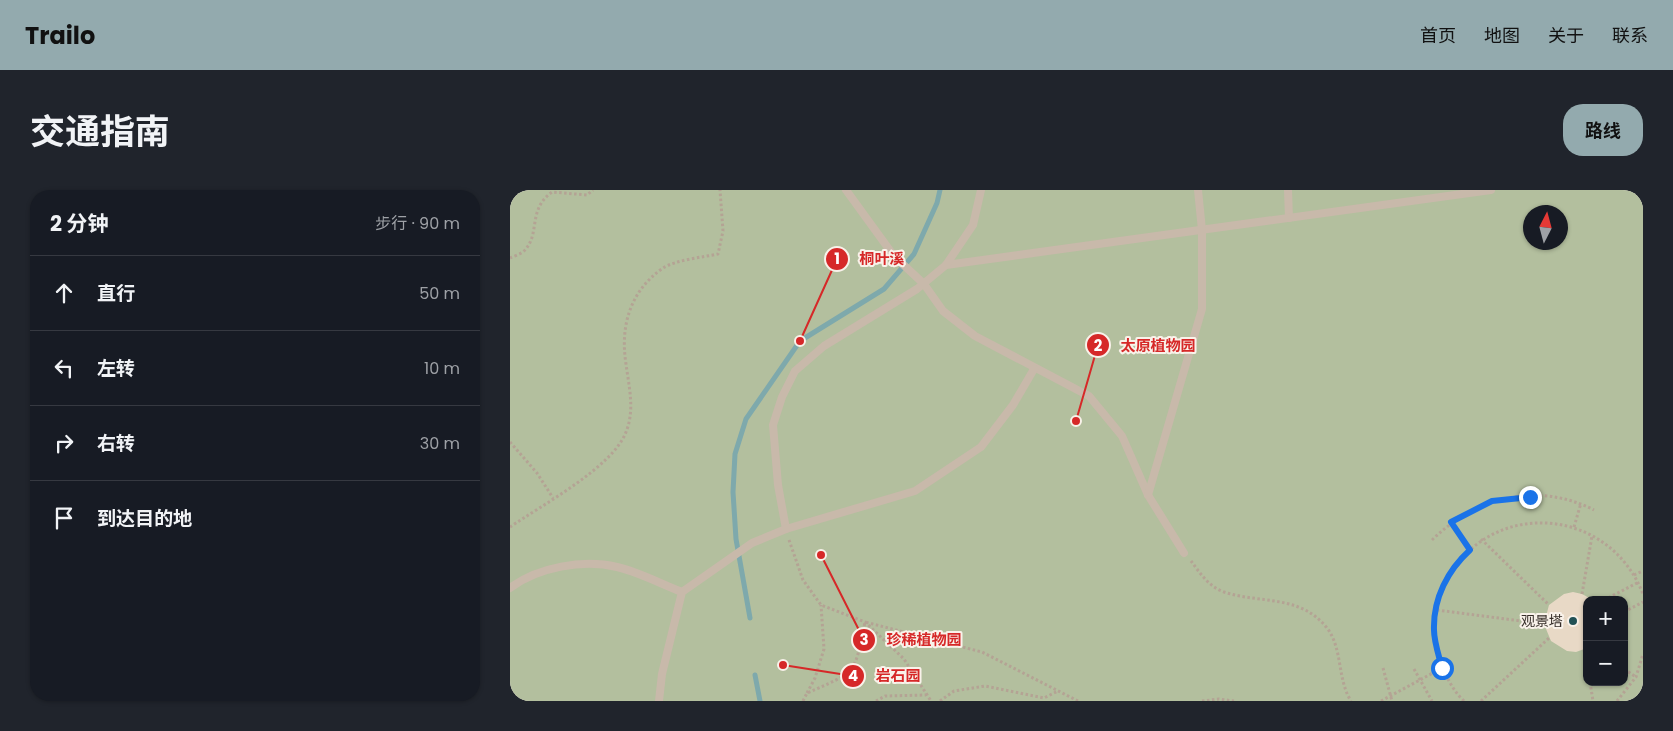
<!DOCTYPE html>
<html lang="zh">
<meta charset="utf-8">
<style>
body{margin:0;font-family:Poppins,"Noto Sans SC",sans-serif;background:#20242c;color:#f1f3f6}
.controls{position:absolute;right:15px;bottom:15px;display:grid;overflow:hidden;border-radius:10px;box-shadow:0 1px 4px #0004}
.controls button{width:45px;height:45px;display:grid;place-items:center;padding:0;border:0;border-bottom:1px solid #363941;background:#171b24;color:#f1f3f6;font:25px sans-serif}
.compass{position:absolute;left:1013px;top:15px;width:45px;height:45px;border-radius:50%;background:#171b24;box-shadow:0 1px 4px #0004;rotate:6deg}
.stop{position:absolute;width:15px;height:15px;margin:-11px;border:4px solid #1a73e8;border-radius:50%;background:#fff}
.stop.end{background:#1a73e8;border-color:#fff;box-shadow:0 1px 5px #0008}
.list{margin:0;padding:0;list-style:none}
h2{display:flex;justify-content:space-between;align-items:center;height:65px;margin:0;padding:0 20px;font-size:21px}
h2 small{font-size:16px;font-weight:400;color:#9ea1a6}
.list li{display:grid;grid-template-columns:32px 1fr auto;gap:15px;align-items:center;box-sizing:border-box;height:75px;padding:0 20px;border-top:1px solid #363941}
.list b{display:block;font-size:19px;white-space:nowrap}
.list em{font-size:16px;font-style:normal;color:#9ea1a6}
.icon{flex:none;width:28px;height:28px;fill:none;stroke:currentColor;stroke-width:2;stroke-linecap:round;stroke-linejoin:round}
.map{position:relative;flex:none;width:1133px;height:511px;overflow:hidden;border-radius:20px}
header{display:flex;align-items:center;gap:30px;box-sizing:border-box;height:70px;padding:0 25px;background:#93aaae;color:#111}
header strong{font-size:24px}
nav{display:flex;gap:28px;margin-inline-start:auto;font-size:18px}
.intro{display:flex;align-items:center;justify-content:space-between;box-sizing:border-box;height:120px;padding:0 30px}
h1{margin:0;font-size:35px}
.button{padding:12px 22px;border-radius:20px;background:#93aaae;color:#111;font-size:18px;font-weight:700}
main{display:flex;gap:30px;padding:0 30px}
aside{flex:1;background:#171b24;border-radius:20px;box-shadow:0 1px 4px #0004}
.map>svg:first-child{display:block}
.green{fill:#b3bf9e;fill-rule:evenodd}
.plaza{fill:#e8d9c6}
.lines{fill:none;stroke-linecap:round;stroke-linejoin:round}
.stream{stroke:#7ea9ac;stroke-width:5}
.path{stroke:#b4a394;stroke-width:3;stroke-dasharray:2.5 2.5;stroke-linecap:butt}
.service{stroke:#c8b9aa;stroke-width:8}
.route{stroke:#1a73e8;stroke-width:6}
.poi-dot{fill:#215155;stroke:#f9f2ea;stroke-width:2}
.labels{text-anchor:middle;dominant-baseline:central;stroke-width:4;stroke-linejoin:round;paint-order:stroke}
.poi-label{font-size:14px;fill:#362e29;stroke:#f9f2ea;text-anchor:end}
.leader{fill:none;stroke:#d62828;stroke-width:2}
.callout-dot{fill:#d62828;stroke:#f9f2ea;stroke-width:2}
.mark-label{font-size:15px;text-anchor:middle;font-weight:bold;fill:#fff}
.callout-label{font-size:15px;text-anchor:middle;font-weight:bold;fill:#d62828;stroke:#f9f2ea;stroke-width:4;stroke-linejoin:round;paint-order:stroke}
</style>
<header>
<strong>Trailo</strong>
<nav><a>首页</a><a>地图</a><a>关于</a><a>联系</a></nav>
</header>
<div class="intro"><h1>交通指南</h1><a class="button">路线</a></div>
<main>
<aside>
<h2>2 分钟<small>步行 · 90 m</small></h2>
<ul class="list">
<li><svg class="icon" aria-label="ahead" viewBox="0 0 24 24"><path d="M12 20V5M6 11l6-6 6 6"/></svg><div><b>直行</b></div><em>50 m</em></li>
<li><svg class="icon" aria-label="left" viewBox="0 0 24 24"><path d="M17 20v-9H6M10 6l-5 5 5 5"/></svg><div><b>左转</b></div><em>10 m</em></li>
<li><svg class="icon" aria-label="right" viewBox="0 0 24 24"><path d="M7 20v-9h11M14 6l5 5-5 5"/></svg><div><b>右转</b></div><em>30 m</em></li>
<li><svg class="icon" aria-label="arrive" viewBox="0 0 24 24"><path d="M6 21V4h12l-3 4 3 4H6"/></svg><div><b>到达目的地</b></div></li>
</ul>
</aside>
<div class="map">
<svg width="1133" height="511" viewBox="0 0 1133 511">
<rect width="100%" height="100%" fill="#f1e8de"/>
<path class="green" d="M0 0H1133V511H0ZM1021 22H1050V52H1021ZM1077 410H1114V492H1077Z"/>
<path class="plaza" d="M1063 402 1072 404 1083 410H1077V458L1066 462 1057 461 1041 451 1034 434 1039 415 1054 404Z"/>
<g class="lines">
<g class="stream">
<path d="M240 428 226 349 223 302 225 264 236 229 290 151 374 99 404 64 427 13 430 0"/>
<path d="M245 485 250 511"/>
</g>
<g class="path">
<path d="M0 68C4 66 11 64 14 61 31 44 17 20 42 2L77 5 83 0"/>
<path d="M0 252 27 283 43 308"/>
<path d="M941 332 960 360"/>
<path d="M0 337C32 315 103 277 116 242 125 220 119 197 116 174 110 136 120 101 153 78 165 70 194 67 208 64L213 41 210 0"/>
<path d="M1064 337 1071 313"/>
<path d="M971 349 1039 415"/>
<path d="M279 350 293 390 311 415 355 432 394 469 421 511"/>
<path d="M922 350C966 307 1027 291 1084 320"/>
<path d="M681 371C690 383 699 397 714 402 750 414 790 404 817 438 833 459 827 489 841 511"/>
<path d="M1124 385 1133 381"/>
<path d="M1072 404 1082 346"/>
<path d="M1094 410 1129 392"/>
<path d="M927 420 1034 434"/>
<path d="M1114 422 1133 412"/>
<path d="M1074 460 1077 475"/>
<path d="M873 478 882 511"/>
<path d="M904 479 922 511"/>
<path d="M1114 479 1126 487"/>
<path d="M1080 492 1083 511"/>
<path d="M297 503 305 488 314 459 311 415"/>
<path d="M293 511 297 503C347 481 344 486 355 432L472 462 568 511"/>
<path d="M366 511 375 506 416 505"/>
<path d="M430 511 444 501 475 496 534 508 548 501"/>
<path d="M692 511 709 509 724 511"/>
<path d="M871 511 932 478"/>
<path d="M954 511C939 497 932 477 927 458 922 435 925 413 936 392 979 307 1099 316 1133 404"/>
<path d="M971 511 1039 448"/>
<path d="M1107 511 1126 487 1133 464"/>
</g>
<g class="service">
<path d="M336 0 384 66 414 94 433 121 465 146 579 206 612 246 638 305 674 363"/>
<path d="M778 0 779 28"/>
<path d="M436 75 981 0"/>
<path d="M638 305 692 119V40L688 0"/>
<path d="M276 339 268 295 263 235 272 207 285 181 314 156 407 99 436 75 463 35 471 0"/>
<path d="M0 398C28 377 73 369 107 377 129 382 151 394 172 402"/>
<path d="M149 511 152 484 172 402 242 353 276 339 405 301 471 257 503 215 524 179"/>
</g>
</g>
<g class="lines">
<path class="route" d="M932 478C929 466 924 452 924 440 923 408 938 380 960 360L941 332 982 311 1020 307"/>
</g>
<circle class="poi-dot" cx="1063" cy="431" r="5"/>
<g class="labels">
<g class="poi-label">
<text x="1053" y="431">观景塔</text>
</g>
</g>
<path class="leader" d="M290 151L327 69M566 231L588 155M311 365L354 450M273 475L343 486"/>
<g class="callout-dot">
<circle cx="290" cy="151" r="5"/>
<circle cx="566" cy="231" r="5"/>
<circle cx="311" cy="365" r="5"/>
<circle cx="273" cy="475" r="5"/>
<circle cx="327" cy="69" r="12"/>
<circle cx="588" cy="155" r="12"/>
<circle cx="354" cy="450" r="12"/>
<circle cx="343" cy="486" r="12"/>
</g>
<g class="mark-label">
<text x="327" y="74">1</text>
<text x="588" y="161">2</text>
<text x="354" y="455">3</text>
<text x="343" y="491">4</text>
</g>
<g class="callout-label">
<text x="372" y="74">桐叶溪</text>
<text x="648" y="161">太原植物园</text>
<text x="414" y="455">珍稀植物园</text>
<text x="388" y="491">岩石园</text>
</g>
</svg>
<div class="controls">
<button>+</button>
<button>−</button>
</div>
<svg class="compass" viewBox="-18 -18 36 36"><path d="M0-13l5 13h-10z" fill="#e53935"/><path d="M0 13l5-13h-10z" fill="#9ea1a6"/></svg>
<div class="stop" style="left:932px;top:478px"></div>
<div class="stop end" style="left:1020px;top:307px"></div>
</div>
</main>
